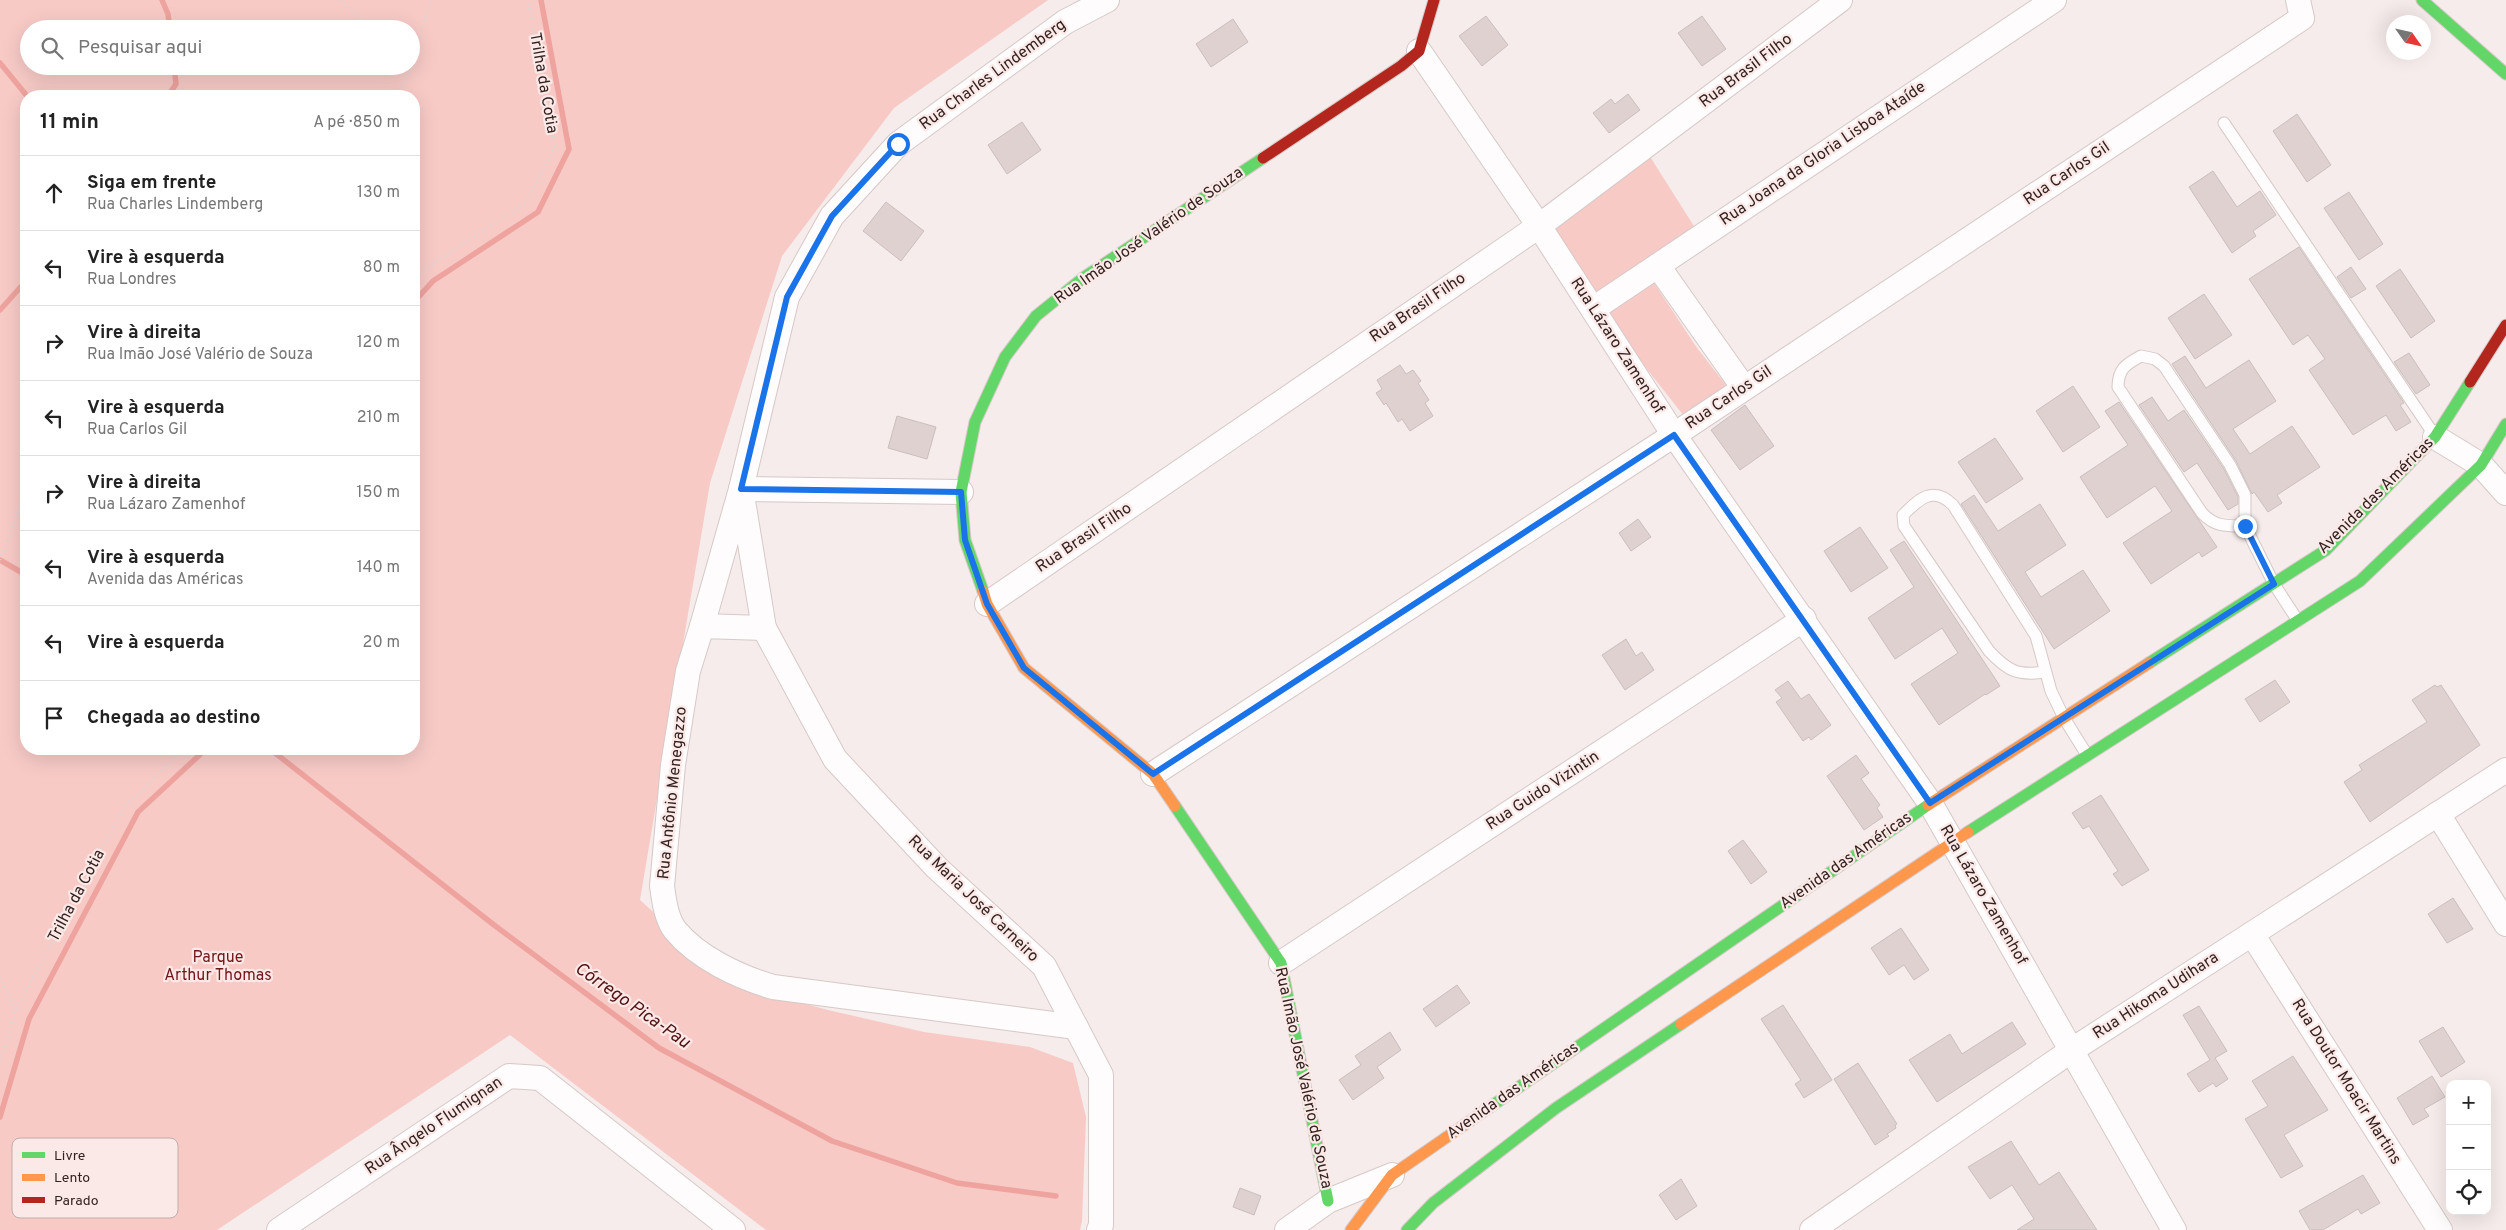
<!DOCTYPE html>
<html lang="pt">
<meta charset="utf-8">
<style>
body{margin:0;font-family:Overpass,sans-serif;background:#f6f6f6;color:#222}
.controls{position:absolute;right:15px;bottom:15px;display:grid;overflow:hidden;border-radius:10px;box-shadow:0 5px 20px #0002}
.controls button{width:45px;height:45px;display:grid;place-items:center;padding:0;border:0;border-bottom:1px solid #e0e0e0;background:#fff;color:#222;font:25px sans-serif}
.compass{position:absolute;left:2386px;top:15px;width:45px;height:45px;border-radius:50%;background:#fff;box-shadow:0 5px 20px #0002;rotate:124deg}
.stop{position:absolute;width:15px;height:15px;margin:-11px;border:4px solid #1a73e8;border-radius:50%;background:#fff}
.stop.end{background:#1a73e8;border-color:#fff;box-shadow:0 1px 5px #0008}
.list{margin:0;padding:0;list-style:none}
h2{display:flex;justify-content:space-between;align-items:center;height:65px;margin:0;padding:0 20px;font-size:21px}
h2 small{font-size:16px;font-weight:400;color:#767676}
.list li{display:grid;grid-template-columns:32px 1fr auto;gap:15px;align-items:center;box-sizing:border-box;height:75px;padding:0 20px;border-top:1px solid #e0e0e0}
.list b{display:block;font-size:19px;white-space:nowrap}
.list p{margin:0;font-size:16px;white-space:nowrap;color:#767676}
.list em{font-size:16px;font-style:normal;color:#767676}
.icon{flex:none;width:28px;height:28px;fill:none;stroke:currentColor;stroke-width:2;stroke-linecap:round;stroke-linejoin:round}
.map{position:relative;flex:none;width:2506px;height:1230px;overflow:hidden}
.search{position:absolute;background:#fff;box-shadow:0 5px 20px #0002;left:20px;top:20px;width:400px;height:55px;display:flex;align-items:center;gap:12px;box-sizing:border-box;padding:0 18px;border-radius:28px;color:#767676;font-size:19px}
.panel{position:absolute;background:#fff;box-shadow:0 5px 20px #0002;left:20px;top:90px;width:400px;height:665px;border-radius:20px}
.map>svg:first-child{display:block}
.green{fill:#f7cac6;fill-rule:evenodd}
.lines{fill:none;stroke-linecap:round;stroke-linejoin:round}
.stream{stroke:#eea39e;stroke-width:5.5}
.building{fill:#ded1d0;stroke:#cbbfbe}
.lane-casing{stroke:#d6c9c8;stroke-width:13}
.street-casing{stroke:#d6c9c8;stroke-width:26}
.fast-casing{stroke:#d6c9c8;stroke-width:13}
.slow-casing{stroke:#d6c9c8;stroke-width:13}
.jam-casing{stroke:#d6c9c8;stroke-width:13}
.path{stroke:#d9d5d5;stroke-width:3;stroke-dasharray:1 4;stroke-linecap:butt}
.lane{stroke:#fefcfc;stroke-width:11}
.street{stroke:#fefcfc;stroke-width:24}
.fast{stroke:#63d668;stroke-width:11}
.slow{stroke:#ff974d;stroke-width:11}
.jam{stroke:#b3261e;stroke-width:11}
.route{stroke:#1a73e8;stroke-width:6}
.labels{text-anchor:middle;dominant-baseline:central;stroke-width:4.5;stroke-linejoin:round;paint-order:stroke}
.street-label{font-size:16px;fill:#322220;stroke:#fbe9e7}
.park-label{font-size:16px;fill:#721619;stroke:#fbe9e7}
.water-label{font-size:18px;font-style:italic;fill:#521213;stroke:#fbe9e7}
.key{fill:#fbe9e7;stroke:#bfadab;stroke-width:1}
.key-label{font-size:14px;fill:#322220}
</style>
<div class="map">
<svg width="2506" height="1230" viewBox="0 0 2506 1230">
<rect width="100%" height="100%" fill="#f6eceb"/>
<g class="green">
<path d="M0 0H1048L894 108 782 256 710 483 640 900 733 984 828 1010 924 1032 1030 1047 1073 1063 1086 1117 1082 1221 1080 1230H766L510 1035 217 1230H0ZM29 29H411V66H29ZM26 96H414V749H26Z"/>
<path d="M1649 155 1697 231 1598 298 1546 226Z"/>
<path d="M1652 280 1697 348 1726 385 1684 416 1601 311Z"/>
</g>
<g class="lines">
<g class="stream">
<path d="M162 0 168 14 170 29"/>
<path d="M0 63 27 96"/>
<path d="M168 96 176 84 174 66"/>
<path d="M414 302 433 281 538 212 569 149 541 0"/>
<path d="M0 310 26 281"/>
<path d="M0 560 26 575"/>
<path d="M270 749 494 925 659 1048 832 1141 957 1183 1056 1196"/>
<path d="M0 1117 29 1019 138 812 206 749"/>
</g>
</g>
<g class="building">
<path d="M1486 16 1508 45 1482 66 1459 36Z"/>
<path d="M1702 16 1726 49 1702 66 1678 33Z"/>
<path d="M1233 19 1248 42 1211 67 1196 44Z"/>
<path d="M1628 94 1640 110 1609 133 1593 113 1611 99 1615 104Z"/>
<path d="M2297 114 2331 165 2307 182 2273 131Z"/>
<path d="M1022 122 1041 150 1007 174 988 145Z"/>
<path d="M2213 171 2237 207 2260 191 2276 215 2253 231 2256 236 2232 253 2189 187Z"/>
<path d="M2349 192 2383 244 2359 260 2324 208Z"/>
<path d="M886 202 924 231 901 261 863 231Z"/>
<path d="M2299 247 2404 403 2400 405 2411 422 2396 431 2386 415 2353 435 2309 370 2325 359 2308 335 2293 345 2249 279Z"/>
<path d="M2351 267 2366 289 2351 298 2337 277Z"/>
<path d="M2400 269 2435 321 2411 338 2376 286Z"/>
<path d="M2204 294 2232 335 2195 359 2168 318Z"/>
<path d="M2409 353 2430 385 2416 394 2394 362Z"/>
<path d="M2185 356 2206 388 2249 360 2276 401 2233 429 2250 454 2292 426 2320 467 2277 495 2282 503 2268 512 2254 492 2252 494 2236 461 2172 364Z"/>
<path d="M1400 365 1406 374 1413 370 1421 381 1418 383 1429 400 1425 403 1433 416 1410 431 1402 419 1398 422 1386 403 1384 405 1376 393 1382 389 1377 380Z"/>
<path d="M2073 386 2100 427 2063 452 2036 411Z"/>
<path d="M2152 397 2168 421 2184 410 2224 469 2238 497V504L2228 510 2197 463 2184 472 2139 405Z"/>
<path d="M2119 402 2217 547 2202 557 2199 552 2151 584 2123 543 2172 511 2155 486 2107 518 2080 477 2128 445 2105 411Z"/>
<path d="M1745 405 1774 446 1740 470 1711 430Z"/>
<path d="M897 416 936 427 927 459 888 448Z"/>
<path d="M1995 438 2023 479 1986 503 1958 462Z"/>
<path d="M1974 495 1998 531 2040 504 2066 545 2025 572 2041 597 2083 570 2110 611 2054 649 1961 504Z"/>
<path d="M1638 519 1651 537 1631 551 1619 533Z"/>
<path d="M1860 527 1888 568 1851 592 1824 551Z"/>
<path d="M1904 541 2000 686 1986 695 1985 694 1939 725 1911 684 1958 653 1942 628 1895 659 1868 618 1914 587 1890 550Z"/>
<path d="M1626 639 1636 656 1642 652 1654 670 1625 690 1602 655Z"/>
<path d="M2275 680 2290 702 2260 722 2245 699Z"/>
<path d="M1788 681 1801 699 1809 694 1831 725 1811 740 1809 737 1803 741 1776 702 1782 698 1775 690Z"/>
<path d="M2435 685 2437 687 2441 685 2480 745 2370 822 2344 782 2362 770 2359 765 2427 722 2412 700Z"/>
<path d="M1856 755 1869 773 1861 779 1880 805 1877 808 1883 817 1864 830 1827 776Z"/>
<path d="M2101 795 2149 870 2122 886 2113 874 2118 871 2089 826 2083 829 2072 813Z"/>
<path d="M1743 840 1767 872 1751 884 1728 851Z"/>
<path d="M2453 898 2473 929 2447 943 2428 914Z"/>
<path d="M1901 928 1929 970 1914 980 1904 965 1889 975 1871 948Z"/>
<path d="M1457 985 1470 1003 1436 1027 1423 1009Z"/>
<path d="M1783 1005 1832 1080 1804 1098 1795 1084 1801 1080 1761 1019Z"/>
<path d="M2199 1006 2227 1051 2215 1058 2228 1079 2216 1087 2213 1083 2199 1092 2187 1074 2210 1060 2183 1015Z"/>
<path d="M2012 1022 2026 1044 1937 1102 1909 1060 1950 1034 1962 1054Z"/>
<path d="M2443 1027 2465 1062 2441 1077 2419 1041Z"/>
<path d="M1390 1032 1401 1050 1377 1067 1384 1078 1353 1100 1339 1080 1361 1065 1355 1056Z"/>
<path d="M2293 1056 2328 1110 2284 1135 2303 1166 2281 1178 2245 1119 2268 1106 2252 1081Z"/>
<path d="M1858 1063 1897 1124 1895 1125 1896 1128 1887 1134 1889 1136 1875 1145 1834 1079Z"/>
<path d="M2432 1076 2445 1097 2424 1109 2429 1116 2413 1125 2397 1098Z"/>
<path d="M2011 1141 2039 1185 2059 1172 2097 1230H2017L2034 1219 2012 1185 1990 1199 1968 1167Z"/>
<path d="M2363 1175 2380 1203 2361 1214 2358 1209 2323 1230H2310L2299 1211Z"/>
<path d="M1681 1179 1697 1206 1676 1220 1659 1195Z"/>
<path d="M1240 1188 1261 1196 1254 1215 1233 1207Z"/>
</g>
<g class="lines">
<g class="lane-casing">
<g id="lane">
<path d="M2224 123 2435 436"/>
<path d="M2245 526C2227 526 2215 527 2202 513L2118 387C2118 369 2126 364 2141 356L2155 359 2164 366 2230 465 2245 495V526L2274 584 2298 621"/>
<path d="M2045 672C2017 676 2008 671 1989 651L1904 526 1903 515C1919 499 1933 485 1953 505L2036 636 2051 691 2064 718 2087 755"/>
</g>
</g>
<g class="street-casing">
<g id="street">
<path d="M1419 51 1539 226 1674 435 1930 803 2174 1230"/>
<path d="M1658 266 1744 388"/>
<path d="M1593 309 2054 0"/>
<path d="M2435 437 2481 465 2506 493"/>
<path d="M741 489 764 628 835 759 937 868 1044 966 1101 1075V1225L1099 1230"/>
<path d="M741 489 961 492"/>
<path d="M987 604 1539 226 1840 0"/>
<path d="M702 626 741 489 787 297 832 216 898 144 1065 22 1107 0"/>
<path d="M764 628 702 626 688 671 673 765 662 886C664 900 666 918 675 930 698 958 739 977 773 987L1076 1027"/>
<path d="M1153 774 1674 435 2302 18 2298 0"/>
<path d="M2438 814 2506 924"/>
<path d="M2252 934 2440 1230"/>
<path d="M1281 963 1804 619"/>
<path d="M279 1230 509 1076 540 1078 733 1230"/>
<path d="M1287 1230 1328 1201 1392 1175"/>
<path d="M1812 1230 2072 1050 2506 770"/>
</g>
</g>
<g class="fast-casing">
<g id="fast">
<path d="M2422 0 2506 74"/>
<path d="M983 591 965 540 961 492 975 422 1005 357 1036 316 1083 278 1263 158"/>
<path d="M2149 663 2326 550 2435 437 2470 382"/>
<path d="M1175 806 1281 963 1328 1201"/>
<path d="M1968 832 2360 581 2481 465 2506 424"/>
<path d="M1493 1105 1928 805"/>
<path d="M1407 1230 1433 1203 1556 1108 1681 1024"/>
</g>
</g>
<g class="slow-casing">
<g id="slow">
<path d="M983 591 987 604 1024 668 1153 774 1175 806"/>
<path d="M1928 805 2149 663"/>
<path d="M1681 1024 1968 832"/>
<path d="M1351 1230 1392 1175 1493 1105"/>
</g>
</g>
<g class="jam-casing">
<g id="jam">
<path d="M1263 158 1401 66 1419 51 1434 0"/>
<path d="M2470 382 2506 325"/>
</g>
</g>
<g class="path">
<path d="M340 0 373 29"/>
<path d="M411 65 431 0"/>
<path d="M397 96 411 66"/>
<path d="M414 281 421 272 526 202 555 148 528 0"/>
<path d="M0 560 26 491"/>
<path d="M0 977 15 1011"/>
<path d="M0 1061 15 1011 124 808 183 749"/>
</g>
<use href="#lane" class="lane"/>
<use href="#street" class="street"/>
<use href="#fast" class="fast"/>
<use href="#slow" class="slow"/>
<use href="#jam" class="jam"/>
</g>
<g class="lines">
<path class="route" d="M898 144 832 216 787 297 741 489 961 492 965 540 987 604 1024 668 1153 774 1674 435 1930 803 2274 584 2245 526"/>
</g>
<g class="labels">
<g class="street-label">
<text transform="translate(1746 71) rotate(-37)">Rua Brasil Filho</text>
<text transform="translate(993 75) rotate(-36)">Rua Charles Lindemberg</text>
<text transform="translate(543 83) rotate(80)">Trilha da Cotia</text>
<text transform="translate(1823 154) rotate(-34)">Rua Joana da Gloria Lisboa Ataíde</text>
<text transform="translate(2067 174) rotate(-34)">Rua Carlos Gil</text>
<text transform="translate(1149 236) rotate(-35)">Rua Imão José Valério de Souza</text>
<text transform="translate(1418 308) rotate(-34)">Rua Brasil Filho</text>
<text transform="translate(1617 346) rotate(57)">Rua Lázaro Zamenhof</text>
<text transform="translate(1729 398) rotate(-34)">Rua Carlos Gil</text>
<text transform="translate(2376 496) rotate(-45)">Avenida das Américas</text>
<text transform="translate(1084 538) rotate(-34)">Rua Brasil Filho</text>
<text transform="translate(1543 791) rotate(-33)">Rua Guido Vizintin</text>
<text transform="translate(673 793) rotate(-84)">Rua Antônio Menegazzo</text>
<text transform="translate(1846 861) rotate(-35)">Avenida das Américas</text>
<text transform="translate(1983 895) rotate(60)">Rua Lázaro Zamenhof</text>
<text transform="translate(77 896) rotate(-62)">Trilha da Cotia</text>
<text transform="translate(973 899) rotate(44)">Rua Maria José Carneiro</text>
<text transform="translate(2156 996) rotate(-33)">Rua Hikoma Udihara</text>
<text transform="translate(1303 1078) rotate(78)">Rua Imão José Valério de Souza</text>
<text transform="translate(2346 1082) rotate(58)">Rua Doutor Moacir Martins</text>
<text transform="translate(1513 1091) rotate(-35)">Avenida das Américas</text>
<text transform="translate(434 1126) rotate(-34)">Rua Ângelo Flumignan</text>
</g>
<g class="park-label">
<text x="218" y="958">Parque<tspan x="218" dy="18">Arthur Thomas</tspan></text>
</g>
<g class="water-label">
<text transform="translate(632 1006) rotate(35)">Córrego Pica-Pau</text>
</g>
</g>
<rect x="12" y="1138" width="166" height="80" rx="8" class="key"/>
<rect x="22" y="1152" width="23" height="6" fill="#63d668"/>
<rect x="22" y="1174" width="23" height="7" fill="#ff974d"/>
<rect x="22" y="1197" width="23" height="6" fill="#b3261e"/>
<g class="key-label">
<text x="54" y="1160">Livre</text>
<text x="54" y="1182">Lento</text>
<text x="54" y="1205">Parado</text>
</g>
</svg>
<div class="controls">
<button>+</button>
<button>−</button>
<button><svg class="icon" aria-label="locate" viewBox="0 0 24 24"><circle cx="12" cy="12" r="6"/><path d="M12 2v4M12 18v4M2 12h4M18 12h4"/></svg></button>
</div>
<svg class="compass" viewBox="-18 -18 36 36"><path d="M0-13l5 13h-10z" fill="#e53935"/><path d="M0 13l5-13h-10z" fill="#767676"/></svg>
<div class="stop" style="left:898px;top:144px"></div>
<div class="stop end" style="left:2245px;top:526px"></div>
<div class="search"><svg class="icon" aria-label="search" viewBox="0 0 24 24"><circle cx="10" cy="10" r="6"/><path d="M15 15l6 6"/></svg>Pesquisar aqui</div>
<section class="panel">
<h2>11 min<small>A pé · 850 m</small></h2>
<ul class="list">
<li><svg class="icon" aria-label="ahead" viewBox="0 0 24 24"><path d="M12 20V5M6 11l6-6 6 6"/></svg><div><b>Siga em frente</b><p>Rua Charles Lindemberg</p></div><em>130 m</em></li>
<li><svg class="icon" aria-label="left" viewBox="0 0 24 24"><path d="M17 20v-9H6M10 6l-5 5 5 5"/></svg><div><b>Vire à esquerda</b><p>Rua Londres</p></div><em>80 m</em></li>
<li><svg class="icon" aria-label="right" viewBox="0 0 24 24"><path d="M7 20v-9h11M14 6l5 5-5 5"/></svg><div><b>Vire à direita</b><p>Rua Imão José Valério de Souza</p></div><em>120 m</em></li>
<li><svg class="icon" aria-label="left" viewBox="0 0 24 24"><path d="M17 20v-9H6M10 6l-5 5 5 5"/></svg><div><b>Vire à esquerda</b><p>Rua Carlos Gil</p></div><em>210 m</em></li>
<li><svg class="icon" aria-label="right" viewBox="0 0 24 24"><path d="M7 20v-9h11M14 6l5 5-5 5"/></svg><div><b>Vire à direita</b><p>Rua Lázaro Zamenhof</p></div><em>150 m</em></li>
<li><svg class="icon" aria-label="left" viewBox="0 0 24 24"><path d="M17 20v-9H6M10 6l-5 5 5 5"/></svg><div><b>Vire à esquerda</b><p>Avenida das Américas</p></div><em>140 m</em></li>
<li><svg class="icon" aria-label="left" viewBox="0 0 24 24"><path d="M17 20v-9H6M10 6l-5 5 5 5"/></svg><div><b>Vire à esquerda</b></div><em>20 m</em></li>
<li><svg class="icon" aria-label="arrive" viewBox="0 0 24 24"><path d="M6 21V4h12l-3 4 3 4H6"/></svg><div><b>Chegada ao destino</b></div></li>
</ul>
</section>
</div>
